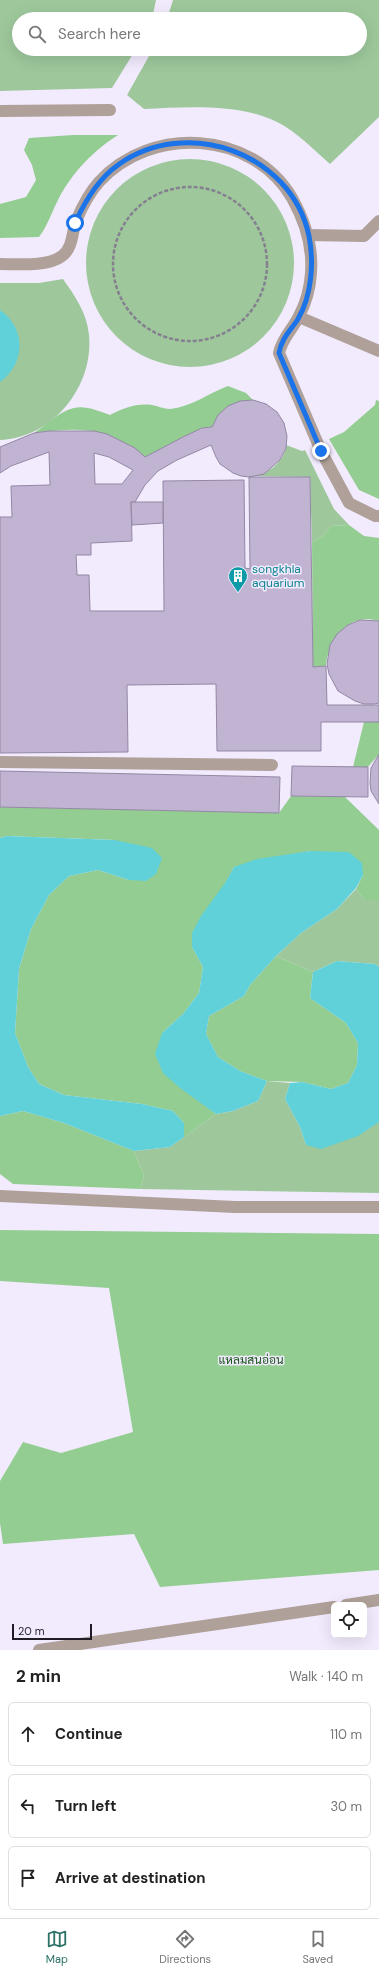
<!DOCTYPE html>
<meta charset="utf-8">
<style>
body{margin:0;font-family:"DM Sans",Sarabun,sans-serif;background:#f6f6f6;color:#222}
.controls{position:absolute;right:12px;bottom:12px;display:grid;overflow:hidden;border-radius:6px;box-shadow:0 4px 16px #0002}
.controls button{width:36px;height:36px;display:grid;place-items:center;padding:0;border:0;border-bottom:1px solid #e0e0e0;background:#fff;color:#222;font:20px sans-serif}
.scale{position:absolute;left:12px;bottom:10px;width:80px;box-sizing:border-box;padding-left:4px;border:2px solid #211d28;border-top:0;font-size:11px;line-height:14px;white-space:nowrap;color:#211d28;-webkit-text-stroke:3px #f2ebfe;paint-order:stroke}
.stop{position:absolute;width:12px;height:12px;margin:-9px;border:3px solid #1a73e8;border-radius:50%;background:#fff}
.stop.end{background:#1a73e8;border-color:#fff;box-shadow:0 1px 4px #0008}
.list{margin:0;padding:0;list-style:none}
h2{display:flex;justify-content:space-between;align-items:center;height:52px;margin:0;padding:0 16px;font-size:17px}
h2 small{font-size:13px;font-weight:400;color:#767676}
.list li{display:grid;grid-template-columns:26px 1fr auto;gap:12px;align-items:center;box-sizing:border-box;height:64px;margin:0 8px 8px;padding:0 8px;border:1px solid #e0e0e0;border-radius:6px}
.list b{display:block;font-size:15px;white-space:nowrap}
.list em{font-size:13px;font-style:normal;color:#767676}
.icon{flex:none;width:22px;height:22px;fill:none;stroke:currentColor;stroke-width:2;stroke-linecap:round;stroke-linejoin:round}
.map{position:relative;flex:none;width:379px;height:1650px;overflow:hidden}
.search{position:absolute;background:#fff;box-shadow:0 4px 16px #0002;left:12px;right:12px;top:12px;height:44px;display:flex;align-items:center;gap:10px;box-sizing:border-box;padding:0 14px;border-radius:22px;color:#767676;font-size:15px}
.sheet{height:268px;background:#fff}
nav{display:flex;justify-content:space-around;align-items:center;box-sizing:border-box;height:56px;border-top:1px solid #e0e0e0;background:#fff;font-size:11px;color:#767676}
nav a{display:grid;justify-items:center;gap:2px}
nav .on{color:#2c7267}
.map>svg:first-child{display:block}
.green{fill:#9ec89c}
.forest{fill:#93cd91}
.water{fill:#60d1d8}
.building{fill:#c1b4d3;stroke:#9387a4;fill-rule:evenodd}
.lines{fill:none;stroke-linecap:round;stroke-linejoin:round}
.path{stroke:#85808f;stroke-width:2.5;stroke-dasharray:4 2;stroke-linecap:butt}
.minor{stroke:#afa099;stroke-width:12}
.route{stroke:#1a73e8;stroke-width:5}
.labels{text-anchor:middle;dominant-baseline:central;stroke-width:3;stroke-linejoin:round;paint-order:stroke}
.culture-label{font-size:12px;fill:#0d838f;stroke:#f2ebfe;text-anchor:start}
.park-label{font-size:12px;fill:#1b551d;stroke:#f2ebfe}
</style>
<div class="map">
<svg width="379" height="1650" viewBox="0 0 379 1650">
<rect width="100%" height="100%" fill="#f2ebfe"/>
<g class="green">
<path d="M0 0H156L152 19H19V49H136L112 88 0 91Z"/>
<path d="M173 0H379V117L330 164C314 150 297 132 277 122 240 103 185 107 144 109L127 95 153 49H360V19H167Z"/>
<circle cx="190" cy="263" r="104"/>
<path d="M63 279C75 296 87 313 89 335 94 386 53 438 0 440V283H39Z"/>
<path d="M286 445 302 451 305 450 334 509 349 525 331 526 323 536 312 542 310 477 256 476C270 472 285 461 286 445Z"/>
<path d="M356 889 365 900H379V967L375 964 337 961 313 972 276 956 301 933 337 909Z"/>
<path d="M267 1081 290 1083 285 1099 300 1127 306 1145 379 1118V1193L140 1189 144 1176 134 1151 170 1147 216 1114 233 1111 258 1101Z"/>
</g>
<g class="forest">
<path d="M73 135H118C94 150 72 173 59 198 52 211 48 225 39 237L0 238V204L26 197 36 180 32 165 24 150 29 138Z"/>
<path d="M228 386 246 393 253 400 212 427 202 428 185 436 145 457C133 450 119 438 105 434 84 427 56 430 34 433 46 425 60 411 74 408 84 405 100 411 110 415 124 408 136 403 152 405 158 406 164 409 170 409 191 407 209 393 228 386Z"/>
<path d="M376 400 379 401V499L359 490 329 439 344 432 375 405Z"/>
<path d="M349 525 364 536 379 538V621C348 612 328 639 326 666L313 667 312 542 323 536 331 526Z"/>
<path d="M364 722H379V754L368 767H353Z"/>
<path d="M291 796 345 797 379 830V900H365L356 889 363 875 310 851 234 867 192 947 203 967 199 993 183 1014 162 1033 201 1102 216 1114 184 1137V1123L173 1111 142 1104 64 1095 39 1084 28 1067 15 1033 19 969 31 929 49 895 69 876 98 870 129 880 115 840 7 836 0 838V807L279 813Z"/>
<path d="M276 956 313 972 310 998 346 1023 358 1043 357 1065 348 1083 331 1089 302 1082 267 1081 240 1071 218 1057 206 1034 209 1016 244 996 250 985Z"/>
<path d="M23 1111 64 1123 134 1151 144 1176 140 1189 13 1184 0 1174V1116Z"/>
<path d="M0 1230 379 1234V1570L160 1587 134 1534 3 1544 0 1523V1481L23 1442 61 1453 133 1432 109 1288 0 1281Z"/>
</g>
<g class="water">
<path d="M0 310C26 328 26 363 0 382Z"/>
<path d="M7 836 115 840 152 848 162 858 156 874 146 881 129 880 98 870 69 876 49 895 31 929 19 969 15 1033 28 1067 39 1084 64 1095 142 1104 173 1111 184 1123V1137L170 1147 134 1151 64 1123 23 1111 0 1116V838Z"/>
<path d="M310 851 349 852 362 863 363 875 356 888 337 909 301 933 276 956 250 985 244 996 209 1016 206 1034 218 1057 240 1071 267 1081 258 1101 233 1111 216 1114 180 1088 163 1073 155 1054 162 1033 183 1014 199 993 203 967 192 947V933L201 916 225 883 234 867 257 859Z"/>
<path d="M337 961 375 964 379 967V1122L358 1136 321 1149 306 1145 300 1127 285 1099 290 1083 302 1082 331 1089 348 1083 357 1065 358 1043 346 1023 310 998 313 972Z"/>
</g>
<g class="building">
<path d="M253 400 266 404 277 412 284 423 287 436 286 448 280 460 264 474 249 477 241 476 233 473 220 464 216 457 211 445 177 460 158 471 145 485 135 502H131L132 541 91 543V555H76L77 575H89L90 611H164L163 481 244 480 245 568 250 569 249 477H310L313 667 326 666 327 705H379V722H321V751H217L216 684 127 685 128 752 0 753V517H12L11 486 50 485 49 452 11 466 0 473V447L34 433 49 431H94L107 434 135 448 145 457 185 436 202 428 212 427 218 415 228 406 240 401ZM94 453 109 457 133 470 122 484H95Z"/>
<path d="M131 502H163V523L132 525Z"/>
<path d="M360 620 379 621V703L374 704H364L355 701 338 691 329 674 327 664 330 645 337 634 348 625Z"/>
<path d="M379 754V804L371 791 370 783 371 768Z"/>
<path d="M292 766 368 767V797L291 796Z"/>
<path d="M0 771 280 777 279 813 0 807Z"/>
</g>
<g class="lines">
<circle class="path" cx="190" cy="264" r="77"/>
<g class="minor">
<path d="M0 111 110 110"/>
<path d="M308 235 364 236 379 221"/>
<path d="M0 264C17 264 48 267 62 256 73 248 72 232 76 221 82 207 89 193 99 182 151 125 252 130 292 198 305 221 313 246 311 273 310 288 306 303 299 316 293 329 282 338 279 353L321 451 349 503 375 516H379"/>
<path d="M299 317 379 351"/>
<path d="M0 762 272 765"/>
<path d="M0 1196 235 1207H379"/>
<path d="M346 1605 379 1600"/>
<path d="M39 1650 334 1607"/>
</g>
</g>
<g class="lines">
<path class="route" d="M75 223C85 201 98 179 118 165 186 116 291 152 309 236 314 262 312 295 298 319 291 330 281 339 279 353L321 451"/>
</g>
<defs>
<g id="building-pin" transform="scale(1)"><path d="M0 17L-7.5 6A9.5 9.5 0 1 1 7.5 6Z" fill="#0f9aa8" stroke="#f2ebfe"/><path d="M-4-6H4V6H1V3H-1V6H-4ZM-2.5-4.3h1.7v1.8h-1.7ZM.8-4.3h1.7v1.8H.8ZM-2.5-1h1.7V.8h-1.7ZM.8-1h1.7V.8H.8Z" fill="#fff"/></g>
</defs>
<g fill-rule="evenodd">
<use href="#building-pin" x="238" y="576"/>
</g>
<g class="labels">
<g class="culture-label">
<text x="252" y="569">songkhla<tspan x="252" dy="14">aquarium</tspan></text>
</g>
<g class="park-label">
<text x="251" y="1360">แหลมสนอ่อน</text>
</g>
</g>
</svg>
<div class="controls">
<button><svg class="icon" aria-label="locate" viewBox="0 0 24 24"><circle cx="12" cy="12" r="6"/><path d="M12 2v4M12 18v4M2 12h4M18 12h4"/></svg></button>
</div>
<div class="scale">20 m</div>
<div class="stop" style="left:75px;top:223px"></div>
<div class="stop end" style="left:321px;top:451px"></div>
<div class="search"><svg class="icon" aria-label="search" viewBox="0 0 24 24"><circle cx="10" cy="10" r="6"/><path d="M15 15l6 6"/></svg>Search here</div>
</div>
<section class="sheet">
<h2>2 min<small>Walk · 140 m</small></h2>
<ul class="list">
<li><svg class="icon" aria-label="ahead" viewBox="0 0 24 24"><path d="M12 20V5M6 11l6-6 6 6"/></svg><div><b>Continue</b></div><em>110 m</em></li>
<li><svg class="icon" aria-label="left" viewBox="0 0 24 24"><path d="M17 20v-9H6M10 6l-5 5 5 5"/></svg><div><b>Turn left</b></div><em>30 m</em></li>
<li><svg class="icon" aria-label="arrive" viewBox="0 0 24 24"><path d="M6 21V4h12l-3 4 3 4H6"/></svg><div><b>Arrive at destination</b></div></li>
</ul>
</section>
<nav>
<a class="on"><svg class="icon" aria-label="map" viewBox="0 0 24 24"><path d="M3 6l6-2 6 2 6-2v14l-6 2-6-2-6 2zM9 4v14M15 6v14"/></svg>Map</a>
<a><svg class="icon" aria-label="directions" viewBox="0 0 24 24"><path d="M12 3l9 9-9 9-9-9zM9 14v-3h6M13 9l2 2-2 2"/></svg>Directions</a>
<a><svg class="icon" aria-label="saved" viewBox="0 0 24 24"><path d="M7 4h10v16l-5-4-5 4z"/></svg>Saved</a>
</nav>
